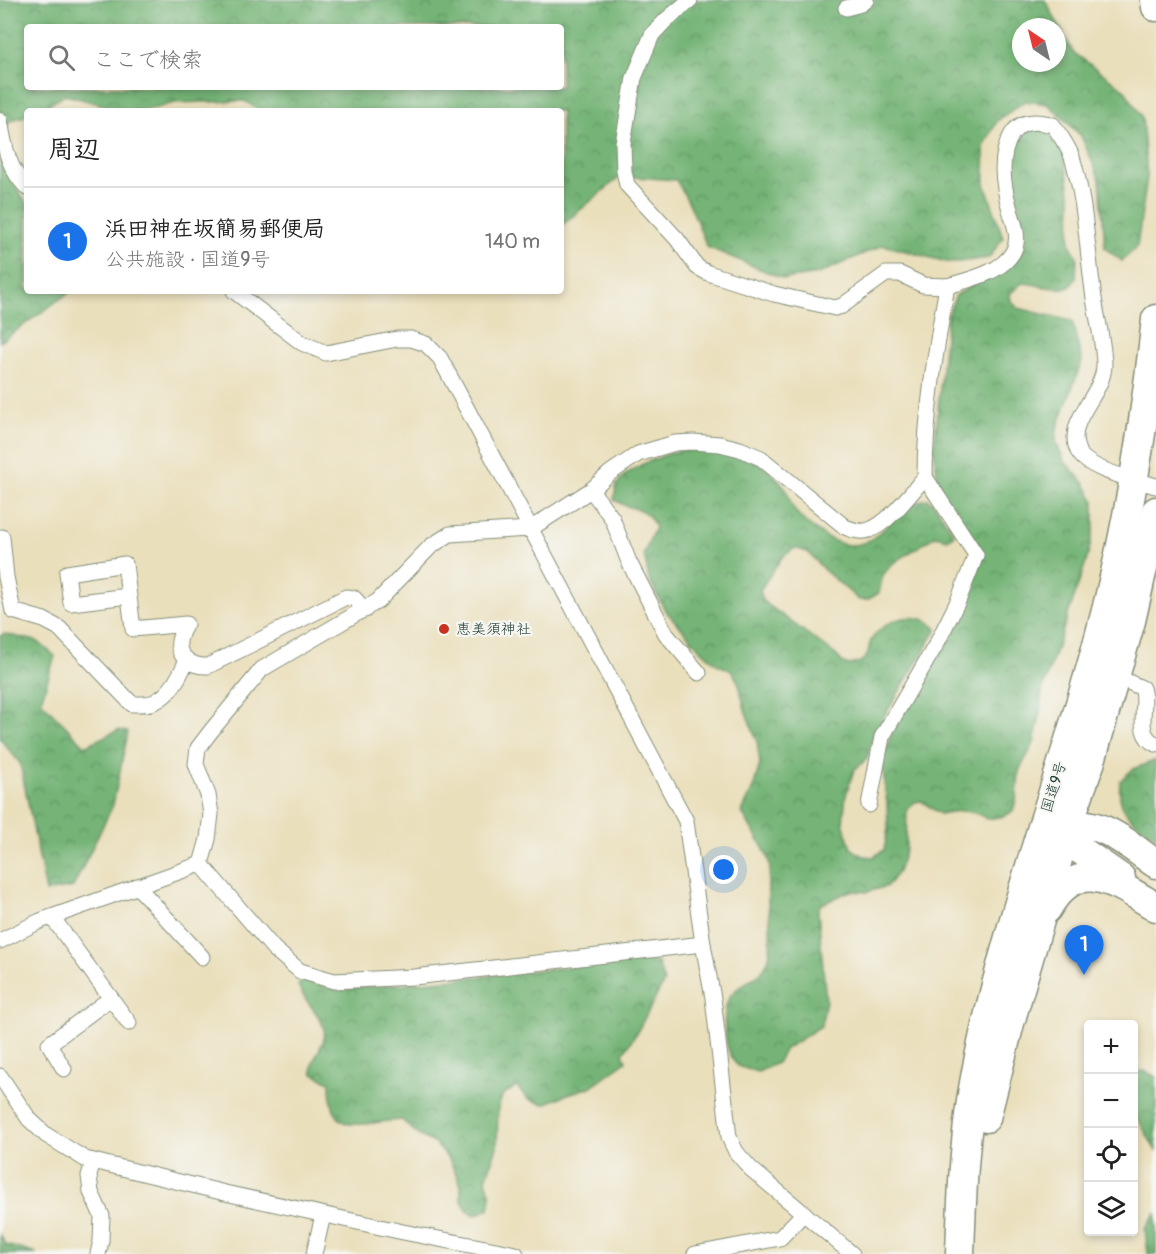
<!DOCTYPE html>
<html lang="ja">
<meta charset="utf-8">
<style>
body{margin:0;font-family:Pangolin,"Klee One",sans-serif;background:#f2f2f2;color:#222}
.controls{position:absolute;right:18px;bottom:18px;display:grid;overflow:hidden;border-radius:6px;box-shadow:0 3px 9px #0003}
.controls button{width:54px;height:54px;display:grid;place-items:center;padding:0;border:0;border-bottom:2px solid #e0e0e0;background:#fff;color:#222;font:30px sans-serif}
.compass{position:absolute;left:1012px;top:18px;width:54px;height:54px;border-radius:50%;background:#fff;box-shadow:0 3px 9px #0003;rotate:325deg}
.you{position:absolute;left:724px;top:870px;width:21px;height:21px;margin:-15px;border:4px solid #fff;border-radius:50%;background:#1a73e8;box-shadow:0 0 0 9px #1a73e833}
.badge{display:grid;place-items:center;width:39px;height:39px;border-radius:50%;background:#1a73e8;color:#fff;font-size:20px;font-weight:700}
.pin{position:absolute;translate:-50% -50px;filter:drop-shadow(0 2px 3px #0008)}
.pin::after{content:'';position:absolute;top:32px;width:21px;height:18px;background:inherit;clip-path:polygon(0 0,100% 0,50% 100%)}
.list{margin:0;padding:0;list-style:none}
h2{display:flex;justify-content:space-between;align-items:center;height:78px;margin:0;padding:0 24px;font-size:26px}
h2 small{font-size:20px;font-weight:400;color:#767676}
.list li{display:grid;grid-template-columns:39px 1fr auto;gap:18px;align-items:center;box-sizing:border-box;height:108px;padding:0 24px;border-top:2px solid #e0e0e0}
.list b{display:block;font-size:22px;white-space:nowrap}
.list p{margin:0;font-size:20px;white-space:nowrap;color:#767676}
.list em{font-size:20px;font-style:normal;color:#767676}
.icon{flex:none;width:33px;height:33px;fill:none;stroke:currentColor;stroke-width:2;stroke-linecap:round;stroke-linejoin:round}
.map{position:relative;flex:none;width:1156px;height:1254px;overflow:hidden}
.search{position:absolute;background:#fff;box-shadow:0 3px 9px #0003;left:24px;top:24px;width:540px;height:66px;display:flex;align-items:center;gap:15px;box-sizing:border-box;padding:0 21px;border-radius:6px;color:#767676;font-size:22px}
.panel{position:absolute;background:#fff;box-shadow:0 3px 9px #0003;left:24px;top:108px;width:540px;height:186px;border-radius:6px}
.map>svg:first-child{display:block}
.forest{fill:url(#forest-crowns);stroke:#4a7855;stroke-width:1.5;fill-rule:evenodd}
.lines{fill:none;stroke-linecap:round;stroke-linejoin:round}
.street-casing{stroke:#848e78;stroke-width:17}
.highway-casing{stroke:#848e78;stroke-width:31}
.street{stroke:#fff;stroke-width:15}
.highway{stroke:#fff;stroke-width:28}
.poi-dot{fill:#c8321e;stroke:#f6f6f2;stroke-width:2}
.labels{text-anchor:middle;dominant-baseline:central;stroke-width:4.5;stroke-linejoin:round;paint-order:stroke}
.poi-label{font-size:15px;fill:#1f3d34;stroke:#f6f6f2;text-anchor:start}
.street-label{font-size:15px;fill:#1f3d34;stroke:#f6f6f2}
</style>
<div class="map">
<svg width="1156" height="1254" viewBox="0 0 1156 1254">
<defs>
<pattern id="forest-crowns" width="20" height="18" patternUnits="userSpaceOnUse" patternTransform="scale(1.5)"><rect width="20" height="18" fill="#74b476"/><path d="M2 6a3 3 0 1 1 6 0M12 15a3 3 0 1 1 6 0" fill="none" stroke="#5f9462"/></pattern>
</defs>
<rect width="100%" height="100%" fill="#f6f6f2"/>
<filter id="ink" filterUnits="userSpaceOnUse"><feTurbulence type="fractalNoise" baseFrequency=".0167" numOctaves="2"/><feDisplacementMap in="SourceGraphic" scale="12" xChannelSelector="R" yChannelSelector="G"/><feConvolveMatrix kernelMatrix="1 2 1 2 8 2 1 2 1" color-interpolation-filters="sRGB"/></filter>
<filter id="wash" filterUnits="userSpaceOnUse"><feTurbulence type="fractalNoise" baseFrequency=".008" numOctaves="4" result="noise"/><feDisplacementMap in="SourceGraphic" scale="24" xChannelSelector="R" yChannelSelector="G"/><feGaussianBlur stdDeviation="1.35" result="paint"/><feColorMatrix in="noise" values="0 0 0 0 0 0 0 0 0 0 0 0 0 0 0 0 0 1.4 0 .05"/><feComposite in="paint" operator="in"/></filter>
<g filter="url(#wash)">
<rect width="100%" height="100%" fill="#eadfbb"/>
<g class="forest">
<path d="M0 0H1045L1073 52 1124 89 1142 117 1147 177 1137 247 1122 261 1105 248 1100 180 1081 136 1048 104 1025 101 997 121 984 147 985 183 1003 238 989 258 950 263 883 245 818 274 784 279 707 247 690 205 676 180 621 176 561 226V111H261L245 101 175 103 143 111H127L65 95 38 111H27V115L10 121 0 138ZM27 27H561V87H27ZM1021 27H1057V63H1021Z"/>
<path d="M1036 128 1054 134 1065 159 1071 200 1070 244 1077 257 1076 278 1070 287C1053 291 1039 284 1022 283L1010 294 1011 301 1018 308 1072 321 1082 361 1057 429 1056 443 1065 462 1085 484 1094 500V528L1087 559 1042 691 1039 720 1034 743 1019 771 1017 797 1013 811 1005 816 987 819C972 809 957 810 940 814L921 801 915 802 907 809 906 848 898 872 887 886 867 892 850 891 820 905 818 911 826 1001 821 1026 785 1049 777 1063 758 1072C752 1070 742 1069 737 1065 724 1052 720 1009 731 995 743 979 763 980 769 957 774 933 766 908 768 884 769 877 771 867 769 861 763 843 750 829 742 812L754 785 760 764 757 741 745 710 739 684 732 671 717 664 700 649 665 610 649 580 644 554 655 527C645 502 630 513 614 499 615 495 615 489 617 485 623 472 645 462 658 458 666 455 676 450 684 450 704 449 738 454 756 462 765 466 778 478 784 486 788 491 789 500 793 507 801 523 826 539 843 544 880 553 894 503 928 499L935 505 954 534 948 539 935 536 892 564 883 575 879 593 867 600H859L824 570 808 552 795 548 782 557 760 590 763 601 836 655 845 665C853 665 861 664 866 657 870 652 868 644 872 639 886 617 920 609 937 629L874 733 867 759 854 770 846 795 843 822 851 848 863 856 873 857 884 850 888 829 887 804 882 763 890 737 953 627 973 585 982 559 981 549 939 489 934 450 947 316 956 295 1018 258 1025 244V231L1009 173V151L1020 134Z"/>
<path d="M0 159 6 173 27 204V291H71L0 342Z"/>
<path d="M4 634 37 641 55 656 41 701 85 746 118 730 128 732 113 805 73 887 46 892 20 763 0 739V636Z"/>
<path d="M1156 760V837C1132 820 1116 813 1120 781L1133 769Z"/>
<path d="M637 960 658 963 664 982 636 1034 623 1053 626 1061 590 1087 568 1094 544 1104 528 1099 517 1087 503 1094 498 1108 497 1147 486 1179 491 1197 489 1209 475 1215 468 1211 461 1200V1185L450 1161 436 1144 418 1135 402 1120C361 1121 330 1142 330 1082L313 1074C309 1057 328 1045 324 1029 320 1012 303 1002 298 984L302 979 335 990 487 976Z"/>
<path d="M1144 1071 1156 1077V1151L1138 1119 1134 1118V1072Z"/>
<path d="M1156 1214V1254H1148L1145 1229Z"/>
<path d="M0 1235 6 1245 37 1254H0Z"/>
</g>
</g>
<g filter="url(#ink)">
<g class="lines">
<g class="street-casing">
<g id="street">
<path d="M690 0 666 20 652 35 634 78 623 143 624 171 627 185 677 239 697 267 708 273 774 294 835 308 842 306 886 274H900L923 285 947 286"/>
<path d="M846 8 861 4 866 0"/>
<path d="M0 120C5 148 7 166 27 188"/>
<path d="M234 291 302 343 326 353 397 339H411L426 344 440 358 686 821 703 944 713 998 729 1137 736 1152 751 1169 852 1254"/>
<path d="M591 490 612 518 629 562 666 634 699 673"/>
<path d="M2 537 6 577 13 611 44 620 59 628 132 704C139 704 150 705 156 701 171 694 180 675 187 660"/>
<path d="M128 596 71 603 67 573 125 564 133 629 186 624C184 628 181 632 180 637 174 656 192 667 208 666L346 597 354 598 365 610"/>
<path d="M1115 676 1142 688C1149 705 1133 735 1156 744"/>
<path d="M869 805 882 737 937 643 958 601 976 555 925 477"/>
<path d="M201 864 208 839 211 814 208 795 196 764 198 748 211 731 262 669 378 601 431 546 450 534 530 529 591 490 610 473 638 454 675 443 693 442 720 444 740 449 761 458 845 527C853 530 861 533 869 530 888 524 911 493 925 477 925 413 936 349 947 286 968 280 1003 273 1014 250 1020 237 1014 223 1010 210 1003 185 998 157 1012 134 1021 119 1039 121 1053 125 1060 135 1068 146 1072 157 1086 202 1087 251 1094 298 1097 319 1104 344 1104 366 1103 395 1064 421 1078 451 1087 470 1136 480 1156 486"/>
<path d="M201 864 274 949 300 971 334 981 414 977 703 944"/>
<path d="M137 886 202 957"/>
<path d="M52 917 129 1023"/>
<path d="M0 941 40 921 201 864"/>
<path d="M64 1069 49 1044 111 998"/>
<path d="M0 1076 29 1119 46 1135 85 1159 225 1193 403 1232 516 1254"/>
<path d="M93 1161 89 1176 91 1192 102 1216 101 1241 98 1254"/>
<path d="M314 1254 323 1215"/>
<path d="M695 1254 780 1238 804 1213"/>
</g>
</g>
<g class="highway-casing">
<g id="highway">
<path d="M1155 0 1156 7"/>
<path d="M1052 828 1060 836 1121 878"/>
<path d="M1055 833C1090 808 1127 844 1156 864"/>
<path d="M1047 909C1078 854 1116 883 1156 907"/>
<path d="M986 1118 1010 1023 1068 825 1091 761 1131 621 1156 511"/>
<path d="M960 1254C962 1193 964 1132 976 1072 1005 925 1059 785 1098 641 1127 536 1144 428 1156 319"/>
</g>
</g>
<use href="#street" class="street"/>
<use href="#highway" class="highway"/>
</g>
</g>
<circle class="poi-dot" cx="444" cy="629" r="6"/>
<g class="labels">
<g class="poi-label">
<text x="456" y="629">恵美須神社</text>
</g>
<g class="street-label">
<text transform="translate(1054 787) rotate(-73)">国道9号</text>
</g>
</g>
</svg>
<div class="controls">
<button>+</button>
<button>−</button>
<button><svg class="icon" aria-label="locate" viewBox="0 0 24 24"><circle cx="12" cy="12" r="6"/><path d="M12 2v4M12 18v4M2 12h4M18 12h4"/></svg></button>
<button><svg class="icon" aria-label="layers" viewBox="0 0 24 24"><path d="M12 4l9 5-9 5-9-5zM3 14l9 5 9-5"/></svg></button>
</div>
<svg class="compass" viewBox="-18 -18 36 36"><path d="M0-13l5 13h-10z" fill="#e53935"/><path d="M0 13l5-13h-10z" fill="#767676"/></svg>
<div class="you"></div>
<div class="pin badge" style="left:1084px;top:975px">1</div>
<div class="search"><svg class="icon" aria-label="search" viewBox="0 0 24 24"><circle cx="10" cy="10" r="6"/><path d="M15 15l6 6"/></svg>ここで検索</div>
<section class="panel">
<h2>周辺<small></small></h2>
<ul class="list">
<li><span class="badge">1</span><div><b>浜田神在坂簡易郵便局</b><p>公共施設 · 国道9号</p></div><em>140 m</em></li>
</ul>
</section>
</div>
